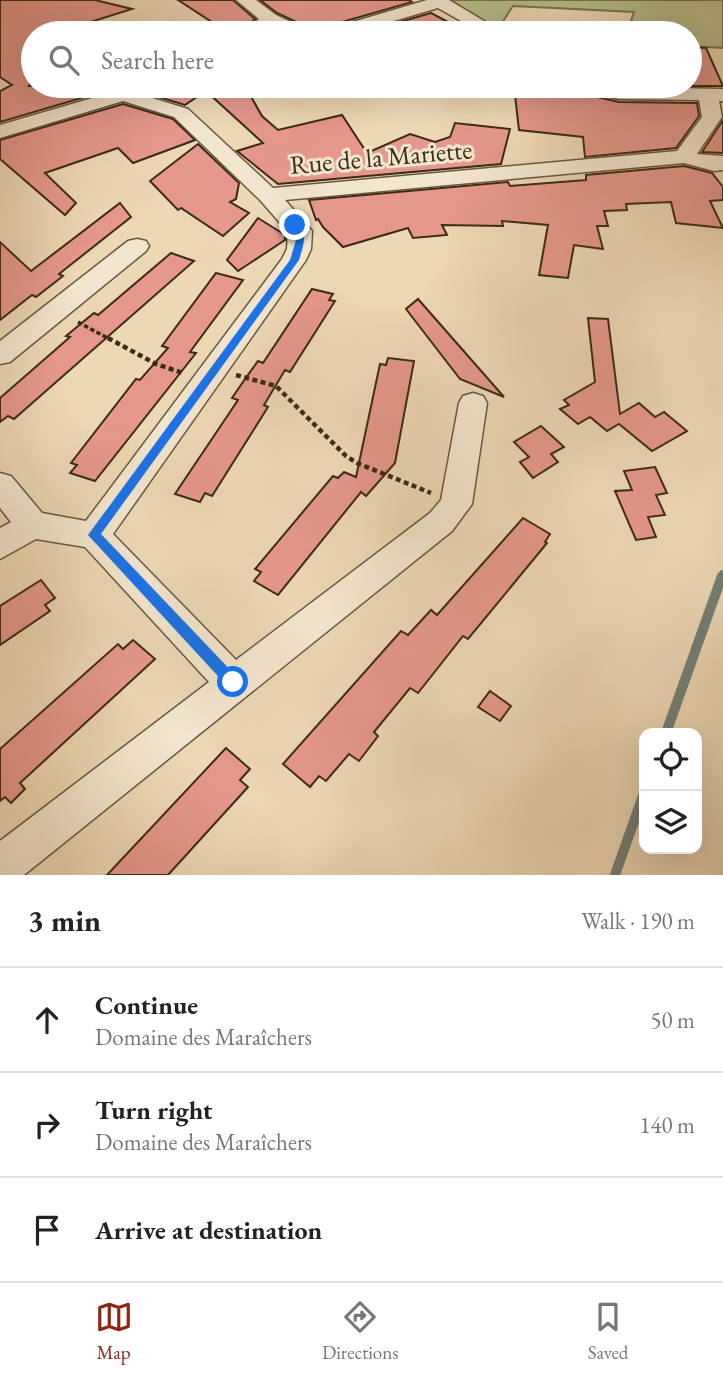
<!DOCTYPE html>
<meta charset="utf-8">
<style>
body{margin:0;font-family:"EB Garamond",serif;background:#f2f2f2;color:#222}
.controls{position:absolute;right:21px;bottom:21px;display:grid;overflow:hidden;border-radius:14px;box-shadow:0 7px 28px #0002}
.controls button{width:63px;height:63px;display:grid;place-items:center;padding:0;border:0;border-bottom:2px solid #e0e0e0;background:#fff;color:#222;font:35px sans-serif}
.stop{position:absolute;width:21px;height:21px;margin:-16px;border:5px solid #1a73e8;border-radius:50%;background:#fff}
.stop.end{background:#1a73e8;border-color:#fff;box-shadow:0 2px 7px #0008}
.list{margin:0;padding:0;list-style:none}
h2{display:flex;justify-content:space-between;align-items:center;height:91px;margin:0;padding:0 28px;font-size:30px}
h2 small{font-size:23px;font-weight:400;color:#767676}
.list li{display:grid;grid-template-columns:46px 1fr auto;gap:21px;align-items:center;box-sizing:border-box;height:105px;padding:0 28px;border-top:2px solid #e0e0e0}
.list b{display:block;font-size:26px;white-space:nowrap}
.list p{margin:0;font-size:23px;white-space:nowrap;color:#767676}
.list em{font-size:23px;font-style:normal;color:#767676}
.icon{flex:none;width:38px;height:38px;fill:none;stroke:currentColor;stroke-width:2;stroke-linecap:round;stroke-linejoin:round}
.map{position:relative;flex:none;width:723px;height:875px;overflow:hidden}
.search{position:absolute;background:#fff;box-shadow:0 7px 28px #0002;left:21px;right:21px;top:21px;height:77px;display:flex;align-items:center;gap:18px;box-sizing:border-box;padding:0 24px;border-radius:38px;color:#767676;font-size:26px}
.sheet{height:406px;background:#fff}
nav{display:flex;justify-content:space-around;align-items:center;box-sizing:border-box;height:98px;border-top:2px solid #e0e0e0;background:#fff;font-size:19px;color:#767676}
nav a{display:grid;justify-items:center;gap:4px}
nav .on{color:#8f2418}
.map>svg:first-child{display:block}
.green{fill:#b8bf8d;stroke:#7a7552;stroke-width:2}
.lines{fill:none;stroke-linecap:round;stroke-linejoin:round}
.stream-far1{stroke:#758076;stroke-width:8}
.stream{stroke:#758076;stroke-width:10}
.building{fill:#e6988c;stroke:#3b2b16;stroke-width:2}
.street-casing{stroke:#68563e;stroke-width:3}
.path-far1{stroke:#3b2b16;stroke-width:3.5;stroke-dasharray:4.5 2.5;stroke-linecap:butt}
.path{stroke:#3b2b16;stroke-width:4.5;stroke-dasharray:5 3.5;stroke-linecap:butt}
.street{fill:#f3e6ce;fill-rule:evenodd}
.route{fill:#1a73e8}
.labels{text-anchor:middle;dominant-baseline:central;stroke-width:6;stroke-linejoin:round;paint-order:stroke}
.far-street-label{font-size:26px;fill:#3b2b16;stroke:#f3e6ce}
</style>
<div class="map">
<svg width="723" height="875" viewBox="0 0 723 875">
<rect width="100%" height="100%" fill="#edd8b4"/>
<filter id="stains"><feTurbulence type="fractalNoise" baseFrequency=".00286" numOctaves="4"/><feColorMatrix values="0 0 0 0 .2 0 0 0 0 .09 0 0 0 0 .02 0 0 0 .5 -.17"/></filter>
<radialGradient id="worn" r=".72"><stop offset=".6" stop-color="#630" stop-opacity="0"/><stop offset="1" stop-color="#630" stop-opacity=".3"/></radialGradient>
<path class="green" d="M447 0H723V48L690 46V33H627L634 12 513 6 498 29Z"/>
<g class="lines">
<path class="stream-far1" d="M722 577 723 574"/>
<g class="stream">
<path d="M666 733 722 576"/>
<path d="M615 875 644 793"/>
</g>
</g>
<g class="building">
<path d="M0 0H95L132 9 56 33H33V76L29 86H245L262 116 278 130 342 115 367 153 410 134 435 142 450 137 455 123 510 129 501 164 278 184 237 151 263 143 206 91 185 105 122 86 0 122V91L12 85 0 77Z"/>
<path d="M178 0H233L255 19 239 33H213L225 25 218 26Z"/>
<path d="M260 0H409L412 2 328 26 323 33H312L307 27 277 13Z"/>
<path d="M431 13 452 24 427 33H361Z"/>
<path d="M690 47 706 48 723 86H690Z"/>
<path d="M514 86H575L580 93 619 102 697 103 699 116 676 148 585 157 583 137 519 130Z"/>
<path d="M123 104 173 119 195 140 133 163 118 148 45 173 76 203 65 215 0 159V140Z"/>
<path d="M723 120V153L702 152Z"/>
<path d="M198 144 239 183 236 199 230 202 249 213 223 236 181 208 178 210 150 181Z"/>
<path d="M684 166 712 173 723 187V200L710 201 723 228 676 223 671 202 626 204 627 210 604 211 608 226H597L603 249 574 245 568 278 539 275 548 225 502 221 503 226 442 225 447 235 413 238 408 228 343 247 323 227 318 219 316 220 309 200 508 182 510 186 586 180V175Z"/>
<path d="M120 203 131 217 59 274 63 276 36 297 32 295 0 320V242L31 271Z"/>
<path d="M258 218 285 235V240L238 271 227 260Z"/>
<path d="M171 253 194 261 14 419 8 416 0 422V398L70 337 66 336 94 313 98 315Z"/>
<path d="M216 273 243 280 190 352 196 353 95 481 70 473 77 465 71 463 136 379 140 380 168 348 162 346Z"/>
<path d="M312 289 333 294 329 300 335 301 290 372 285 370 264 405 268 407 212 496 205 493 200 502 175 494 238 400 232 398 245 379 258 361 263 363Z"/>
<path d="M418 299 504 397 460 379 406 309Z"/>
<path d="M588 318 608 319 620 414 639 403 655 417 664 412 687 431 652 451 619 424 607 431 590 417 578 424 560 409 569 405 564 400 595 382Z"/>
<path d="M388 358 414 361 395 463 366 496 361 492 278 595 254 581 261 572 255 569 333 476 338 478 344 472 356 477 380 364 386 365Z"/>
<path d="M541 426 564 447 551 454 558 462 533 478 520 462 529 457 514 442Z"/>
<path d="M655 467 667 493 656 495 665 515 648 517 656 537 636 540 615 491 632 490 624 471Z"/>
<path d="M523 518 550 534 545 542 547 543 468 639 463 636 418 693 410 688 374 732 378 736 359 761 349 754 326 781 319 776 310 787 283 764 401 631 408 635 431 610 437 615Z"/>
<path d="M41 580 55 598 45 605 50 611 0 645V606Z"/>
<path d="M133 640 155 659 20 783 25 789 11 803 5 797 0 801V749L118 644 123 649Z"/>
<path d="M490 691 511 706 500 721 478 707Z"/>
<path d="M226 748 250 769 240 780 248 787 168 875H107Z"/>
</g>
<g class="lines">
<g class="street-casing">
<g id="street">
<path d="M236 0H256L276 15 306 29 309 33H286L271 26 261 33H241L259 19Z"/>
<path d="M427 0H449L504 33H482L438 8 353 33H326L329 29Z"/>
<path d="M578 86 723 89V101H719L722 117 697 154 723 156V170L714 171 684 163 285 200 312 231 311 249 306 260 113 534 236 660 430 513 441 500 459 403 463 396 473 393 483 396 487 403 472 504 452 531 24 875H0V841L209 682 85 547 36 539 0 559V528L11 522 0 508V473L11 476 42 513 86 521 282 259 287 249 288 232 260 200 174 117 123 101 0 138V125L123 89 188 109 273 188 677 151 702 117 699 100 619 99 581 90Z"/>
<path d="M137 239 146 241 149 246 146 251 10 362 0 364V341L128 241Z"/>
</g>
</g>
<path class="path-far1" d="M78 322 111 340"/>
<g class="path">
<path d="M108 338 156 364 183 373"/>
<path d="M236 375 276 386 346 456 357 463 431 493"/>
</g>
<use href="#street" class="street"/>
</g>
<path class="route" d="M292 223H299C308 236 303 246 299 260L101 534 238 678 240 682 233 689 228 687 88 535 290 260 296 240Z"/>
<g class="labels">
<g class="far-street-label">
<text transform="translate(381 157) rotate(-5)">Rue de la Mariette</text>
</g>
</g>
<rect width="100%" height="100%" filter="url(#stains)"/>
<rect width="100%" height="100%" fill="url(#worn)"/>
</svg>
<div class="controls">
<button><svg class="icon" aria-label="locate" viewBox="0 0 24 24"><circle cx="12" cy="12" r="6"/><path d="M12 2v4M12 18v4M2 12h4M18 12h4"/></svg></button>
<button><svg class="icon" aria-label="layers" viewBox="0 0 24 24"><path d="M12 4l9 5-9 5-9-5zM3 14l9 5 9-5"/></svg></button>
</div>
<div class="stop" style="left:233px;top:682px"></div>
<div class="stop end" style="left:295px;top:225px"></div>
<div class="search"><svg class="icon" aria-label="search" viewBox="0 0 24 24"><circle cx="10" cy="10" r="6"/><path d="M15 15l6 6"/></svg>Search here</div>
</div>
<section class="sheet">
<h2>3 min<small>Walk · 190 m</small></h2>
<ul class="list">
<li><svg class="icon" aria-label="ahead" viewBox="0 0 24 24"><path d="M12 20V5M6 11l6-6 6 6"/></svg><div><b>Continue</b><p>Domaine des Maraîchers</p></div><em>50 m</em></li>
<li><svg class="icon" aria-label="right" viewBox="0 0 24 24"><path d="M7 20v-9h11M14 6l5 5-5 5"/></svg><div><b>Turn right</b><p>Domaine des Maraîchers</p></div><em>140 m</em></li>
<li><svg class="icon" aria-label="arrive" viewBox="0 0 24 24"><path d="M6 21V4h12l-3 4 3 4H6"/></svg><div><b>Arrive at destination</b></div></li>
</ul>
</section>
<nav>
<a class="on"><svg class="icon" aria-label="map" viewBox="0 0 24 24"><path d="M3 6l6-2 6 2 6-2v14l-6 2-6-2-6 2zM9 4v14M15 6v14"/></svg>Map</a>
<a><svg class="icon" aria-label="directions" viewBox="0 0 24 24"><path d="M12 3l9 9-9 9-9-9zM9 14v-3h6M13 9l2 2-2 2"/></svg>Directions</a>
<a><svg class="icon" aria-label="saved" viewBox="0 0 24 24"><path d="M7 4h10v16l-5-4-5 4z"/></svg>Saved</a>
</nav>
